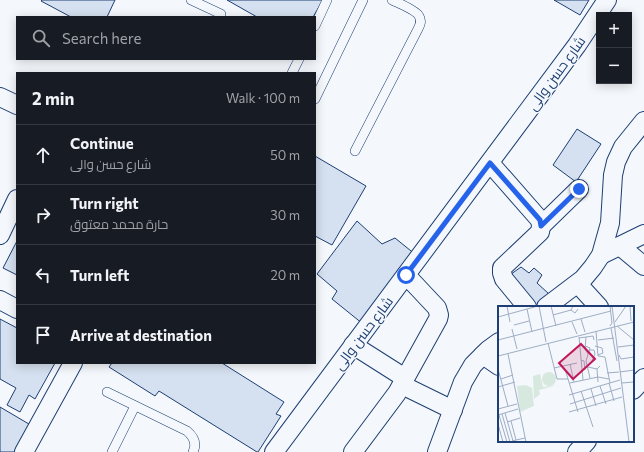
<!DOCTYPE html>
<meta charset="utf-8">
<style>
body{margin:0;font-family:Commissioner,Cairo,sans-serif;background:#242831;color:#f1f3f6}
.controls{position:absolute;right:12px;top:12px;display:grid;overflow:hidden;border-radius:0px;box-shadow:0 2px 10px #0003}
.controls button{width:36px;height:36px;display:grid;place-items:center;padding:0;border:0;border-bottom:1px solid #363941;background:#171b24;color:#f1f3f6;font:20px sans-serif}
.stop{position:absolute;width:12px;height:12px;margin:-9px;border:3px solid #2563eb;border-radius:50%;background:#fff}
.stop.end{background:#2563eb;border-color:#fff;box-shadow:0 1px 4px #0008}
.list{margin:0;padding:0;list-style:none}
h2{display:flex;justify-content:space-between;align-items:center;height:52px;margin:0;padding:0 16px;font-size:17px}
h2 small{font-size:13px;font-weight:400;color:#9ea1a6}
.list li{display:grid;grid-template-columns:26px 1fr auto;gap:12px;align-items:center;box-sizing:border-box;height:60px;padding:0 16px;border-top:1px solid #363941}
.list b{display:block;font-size:15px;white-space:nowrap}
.list p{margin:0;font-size:13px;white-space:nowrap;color:#9ea1a6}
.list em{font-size:13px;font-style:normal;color:#9ea1a6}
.icon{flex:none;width:22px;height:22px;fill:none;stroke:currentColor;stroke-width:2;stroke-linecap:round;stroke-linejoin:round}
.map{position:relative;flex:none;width:644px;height:452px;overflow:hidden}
.search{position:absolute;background:#171b24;box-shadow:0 2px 10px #0003;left:16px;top:16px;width:300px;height:44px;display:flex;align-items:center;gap:10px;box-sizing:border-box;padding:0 14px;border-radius:0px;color:#9ea1a6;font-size:15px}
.panel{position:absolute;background:#171b24;box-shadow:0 2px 10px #0003;left:16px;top:72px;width:300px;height:292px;border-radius:0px}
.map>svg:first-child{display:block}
.building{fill:#d5e0f0;stroke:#1d3f73}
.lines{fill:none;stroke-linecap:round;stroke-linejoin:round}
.service-casing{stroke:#1d3f73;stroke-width:10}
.minor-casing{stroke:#1d3f73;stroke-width:20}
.service{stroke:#f4f7fb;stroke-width:9}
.minor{stroke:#f4f7fb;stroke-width:18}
.route{stroke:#2563eb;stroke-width:5}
.labels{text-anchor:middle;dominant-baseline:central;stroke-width:3;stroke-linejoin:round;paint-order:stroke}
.street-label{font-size:14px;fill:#1d3f73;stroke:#f4f7fb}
.inset-road{fill:none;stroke:#9eadc5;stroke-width:1}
.view{fill:#c2185b;fill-opacity:0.15;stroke:#c2185b;stroke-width:2}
.inset-edge{fill:none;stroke:#1d3f73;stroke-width:2}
</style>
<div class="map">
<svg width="644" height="452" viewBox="0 0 644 452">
<rect width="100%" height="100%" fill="#f4f7fb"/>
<g class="building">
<path d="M42 0H115L107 17H71L41 1Z"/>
<path d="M227 0H323L313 17H257Z"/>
<path d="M554 0H589L580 15Z"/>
<path d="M577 129 601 144 576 182 553 165Z"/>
<path d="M315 156 366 186 332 245 315 236Z"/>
<path d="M357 221 382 244 395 238 416 255 363 324 332 299 337 291 317 274Z"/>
<path d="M17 241V275L3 268Z"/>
<path d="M521 267 529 273 534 268 542 275 537 283 549 294 537 307H535L507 277Z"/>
<path d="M0 319 17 328V363H55L35 399 29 395 20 412 7 405 16 388 0 379Z"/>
<path d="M112 363H222L284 402 276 414 281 416 258 452H257L159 391 155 396 109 367Z"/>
<path d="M0 407 34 427 19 452H0Z"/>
</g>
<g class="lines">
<g class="service-casing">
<g id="service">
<path d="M191 0 221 14"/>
<path d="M315 26 327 0"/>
<path d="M292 73 299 59"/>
<path d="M315 99 363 0"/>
<path d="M355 151 418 29C420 25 422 21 419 16 416 10 398 3 392 0"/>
<path d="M107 392 187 431C194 437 197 444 193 452"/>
<path d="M112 452 135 406"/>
</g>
</g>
<g class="minor-casing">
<g id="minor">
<path d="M0 97 17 105"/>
<path d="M490 163 540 220 541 226 540 232 502 268V273L504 279 527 307"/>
<path d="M541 226 579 189"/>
<path d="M0 235 17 199"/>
<path d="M620 246 644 266"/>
<path d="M601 255 644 234"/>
<path d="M578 284 599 307"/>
<path d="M0 300 17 309"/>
<path d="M546 307 583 279 593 267 601 255 610 223 613 175 616 162 623 147 644 121"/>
<path d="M353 345 405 378"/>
<path d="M483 355 499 366"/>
<path d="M402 385 453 410"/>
<path d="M633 390 644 378"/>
<path d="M24 452 73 363"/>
<path d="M274 452 577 45 607 0"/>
<path d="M353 452 397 393 438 319 439 315 437 308 406 275"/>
<path d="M437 452 463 382 473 365 488 350 499 342"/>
<path d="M577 452 587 441"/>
</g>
</g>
<use href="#service" class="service"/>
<use href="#minor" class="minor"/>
</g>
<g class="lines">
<path class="route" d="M406 275 490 163 540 220 541 226 579 189"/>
</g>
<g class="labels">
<g class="street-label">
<text transform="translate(556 73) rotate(-54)">شارع حسن والى</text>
<text transform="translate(363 333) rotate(-53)">شارع حسن والى</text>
</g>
</g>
<g transform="translate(498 306)">
<rect width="136" height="136" fill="#f4f7fb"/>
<path d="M44 73a7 7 0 1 1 14 0a7 7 0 1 1-14 0ZM42 68 45 81 38 82 59 79 41 84 42 88 36 93 35 70ZM28 79 34 82 36 100 22 106 19 80Z" fill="#d7e8df"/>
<path class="inset-road" d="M9 0 12 16M41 0 48 36M53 0 58 20M75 0 73 4 77 7 80 3M114 0 131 136M132 0 133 15M29 3 34 26M55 9 73 4M0 11 40 0M83 13 87 26M74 16 79 28M117 16 128 0M16 19 31 15M112 20 114 17 112 0M119 20 136 34M113 22 119 55M14 23 19 43M98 25 100 50 107 51 112 77M81 31 85 74M88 31 87 43 90 48M81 32 95 30 96 34M0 34 113 5M100 34 116 32M50 37 59 73H70M87 40 92 42 88 55 92 72M97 40 104 42 105 47 100 49M120 41 136 39M91 44H96L97 48 93 57M10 48 28 136M121 49 123 53 136 51M0 50 136 16M83 54 86 55 87 64M72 58 76 76M90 61 99 63 102 60M56 62 79 57M0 63 10 100M67 63 80 106M99 63 100 76M122 66 136 64M109 67 121 66M3 73 15 69M72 77 100 71 111 73M111 77 116 95M124 77 136 76M102 80 108 98M0 81 17 76M93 83 98 100M83 85 95 121M71 89 122 74M72 98 123 82M0 103 19 98M71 106 124 91M7 107 15 135M4 108 12 136M0 109 20 103M1 109 9 136M13 115 18 134M9 116 22 112M0 118 5 136M14 135 27 132"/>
<path class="view" d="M83 38 97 53 75 73 61 57Z"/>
<rect width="136" height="136" class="inset-edge"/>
</g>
</svg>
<div class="controls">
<button>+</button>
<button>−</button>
</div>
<div class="stop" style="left:406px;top:275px"></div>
<div class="stop end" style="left:579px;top:189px"></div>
<div class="search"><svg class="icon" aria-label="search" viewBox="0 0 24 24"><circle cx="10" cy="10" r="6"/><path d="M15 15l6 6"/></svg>Search here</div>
<section class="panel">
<h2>2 min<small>Walk · 100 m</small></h2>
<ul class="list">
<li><svg class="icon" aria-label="ahead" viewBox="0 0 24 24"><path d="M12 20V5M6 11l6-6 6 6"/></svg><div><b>Continue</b><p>شارع حسن والى</p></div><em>50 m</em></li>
<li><svg class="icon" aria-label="right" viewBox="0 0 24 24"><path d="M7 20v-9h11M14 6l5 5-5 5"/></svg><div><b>Turn right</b><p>حارة محمد معتوق</p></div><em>30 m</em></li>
<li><svg class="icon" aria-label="left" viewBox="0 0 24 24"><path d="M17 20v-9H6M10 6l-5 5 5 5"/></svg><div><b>Turn left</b></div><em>20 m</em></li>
<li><svg class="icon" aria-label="arrive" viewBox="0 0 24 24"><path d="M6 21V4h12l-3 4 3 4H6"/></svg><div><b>Arrive at destination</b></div></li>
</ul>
</section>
</div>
